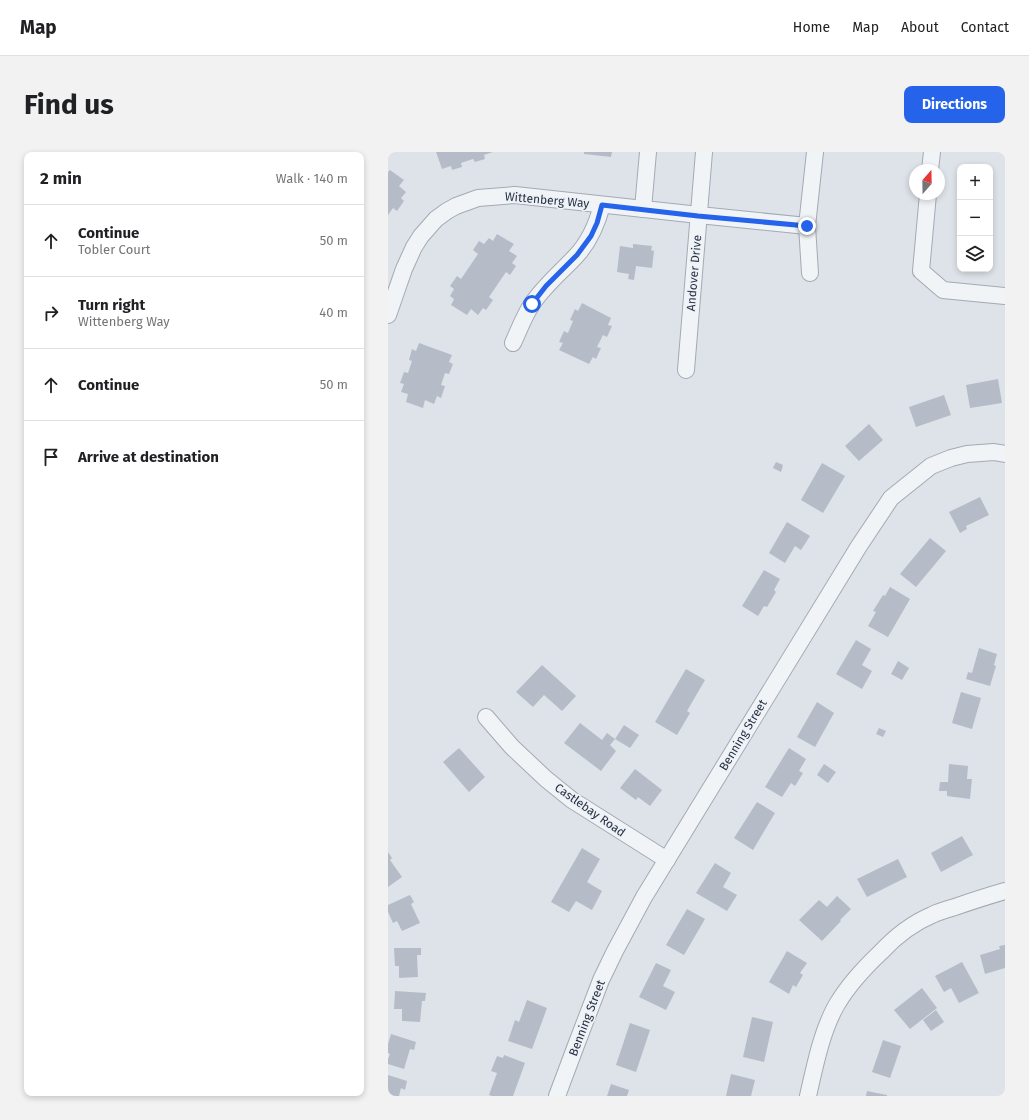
<!DOCTYPE html>
<meta charset="utf-8">
<style>
body{margin:0;font-family:"Fira Sans",sans-serif;background:#f2f2f2;color:#202124}
.controls{position:absolute;right:12px;top:12px;display:grid;overflow:hidden;border-radius:8px;box-shadow:0 2px 6px #0003}
.controls button{width:36px;height:36px;display:grid;place-items:center;padding:0;border:0;border-bottom:1px solid #e0e0e0;background:#fff;color:#202124;font:20px sans-serif}
.compass{position:absolute;left:521px;top:12px;width:36px;height:36px;border-radius:50%;background:#fff;box-shadow:0 2px 6px #0003;rotate:20deg}
.stop{position:absolute;width:12px;height:12px;margin:-9px;border:3px solid #2563eb;border-radius:50%;background:#fff}
.stop.end{background:#2563eb;border-color:#fff;box-shadow:0 1px 4px #0008}
.list{margin:0;padding:0;list-style:none}
h2{display:flex;justify-content:space-between;align-items:center;height:52px;margin:0;padding:0 16px;font-size:17px}
h2 small{font-size:13px;font-weight:400;color:#757577}
.list li{display:grid;grid-template-columns:26px 1fr auto;gap:12px;align-items:center;box-sizing:border-box;height:72px;padding:0 16px;border-top:1px solid #e0e0e0}
.list b{display:block;font-size:15px;white-space:nowrap}
.list p{margin:0;font-size:13px;white-space:nowrap;color:#757577}
.list em{font-size:13px;font-style:normal;color:#757577}
.icon{flex:none;width:22px;height:22px;fill:none;stroke:currentColor;stroke-width:2;stroke-linecap:round;stroke-linejoin:round}
.map{position:relative;flex:none;width:617px;height:944px;overflow:hidden;border-radius:8px}
header{display:flex;align-items:center;gap:24px;box-sizing:border-box;height:56px;padding:0 20px;background:#fff;border-bottom:1px solid #e0e0e0}
header strong{font-size:19px}
nav{display:flex;gap:22px;margin-inline-start:auto;font-size:14px}
.intro{display:flex;align-items:center;justify-content:space-between;box-sizing:border-box;height:96px;padding:0 24px}
h1{margin:0;font-size:28px}
.button{padding:10px 18px;border-radius:8px;background:#2563eb;color:#fff;font-size:14px;font-weight:700}
main{display:flex;gap:24px;padding:0 24px}
aside{flex:1;background:#fff;border-radius:8px;box-shadow:0 2px 6px #0003}
.map>svg:first-child{display:block}
.building{fill:#b5bcc7}
.lines{fill:none;stroke-linecap:round;stroke-linejoin:round}
.minor-casing{stroke:#a3aab4;stroke-width:18}
.minor{stroke:#f1f4f7;stroke-width:16}
.route{stroke:#2563eb;stroke-width:5}
.labels{text-anchor:middle;dominant-baseline:central;stroke-width:3.5;stroke-linejoin:round;paint-order:stroke}
.street-label{font-size:12px;fill:#253142;stroke:#eef2f7}
</style>
<header>
<strong>Map</strong>
<nav><a>Home</a><a>Map</a><a>About</a><a>Contact</a></nav>
</header>
<div class="intro"><h1>Find us</h1><a class="button">Directions</a></div>
<main>
<aside>
<h2>2 min<small>Walk · 140 m</small></h2>
<ul class="list">
<li><svg class="icon" aria-label="ahead" viewBox="0 0 24 24"><path d="M12 20V5M6 11l6-6 6 6"/></svg><div><b>Continue</b><p>Tobler Court</p></div><em>50 m</em></li>
<li><svg class="icon" aria-label="right" viewBox="0 0 24 24"><path d="M7 20v-9h11M14 6l5 5-5 5"/></svg><div><b>Turn right</b><p>Wittenberg Way</p></div><em>40 m</em></li>
<li><svg class="icon" aria-label="ahead" viewBox="0 0 24 24"><path d="M12 20V5M6 11l6-6 6 6"/></svg><div><b>Continue</b></div><em>50 m</em></li>
<li><svg class="icon" aria-label="arrive" viewBox="0 0 24 24"><path d="M6 21V4h12l-3 4 3 4H6"/></svg><div><b>Arrive at destination</b></div></li>
</ul>
</aside>
<div class="map">
<svg width="617" height="944" viewBox="0 0 617 944">
<rect width="100%" height="100%" fill="#dee3e9"/>
<g class="building">
<path d="M48 0H105L96 3 97 7 87 10 85 7 73 11 74 15 64 18 63 14 54 17Z"/>
<path d="M196 0H224L223 5 196 2Z"/>
<path d="M2 18 16 28 11 34 18 40 13 46 16 49 9 59 5 56 0 63V20Z"/>
<path d="M109 82 126 92 121 99 129 104 124 111 128 114 122 123 118 120 101 145 105 148 98 158 95 156 90 163 83 157 79 163 63 153 66 147 62 144 66 137 62 134 69 124 73 127 90 102 85 98 91 89 96 92 101 86 105 89Z"/>
<path d="M245 92 264 94 263 98 266 99 264 116 248 114 246 128 240 127 241 122 229 120 232 94 245 96Z"/>
<path d="M194 151 223 166 220 173 224 174 219 185 215 183 209 195 213 196 208 207 205 205 201 212 171 198 175 191 171 190 176 179 180 181 185 169 182 168 187 157 190 159Z"/>
<path d="M31 191 64 203 61 210 65 212 61 222 57 221 53 233 57 234 53 246 49 244 46 252 37 248 35 256 18 250 20 242 13 240 16 232 12 231 16 220 20 221 24 209 21 208 24 197 28 199Z"/>
<path d="M610 227 614 251 582 256 578 233Z"/>
<path d="M556 243 563 263 528 275 521 255Z"/>
<path d="M481 272 495 288 471 309 457 294Z"/>
<path d="M388 310 395 313 393 320 385 316Z"/>
<path d="M434 311 457 324 435 361 413 348Z"/>
<path d="M592 345 601 363 578 374 579 377 572 381 561 360Z"/>
<path d="M399 370 422 384 413 398 407 394 397 411 381 401Z"/>
<path d="M542 386 558 399 528 435 512 422Z"/>
<path d="M376 418 392 427 386 438 388 440 379 455 376 454 370 464 354 454Z"/>
<path d="M502 435 522 447 500 485 480 474 488 460 485 459 495 443 497 444Z"/>
<path d="M468 488 483 497 474 513 484 519 474 537 448 522Z"/>
<path d="M591 496 609 502 606 513 608 514 602 534 578 527 580 520 584 521Z"/>
<path d="M510 509 521 516 514 528 503 522Z"/>
<path d="M154 513 188 544 174 559 156 543 145 555 128 540Z"/>
<path d="M298 517 317 528 299 559 302 561 289 583 267 570Z"/>
<path d="M573 540 593 546 584 577 564 571Z"/>
<path d="M429 550 446 561 427 595 409 585Z"/>
<path d="M192 571 214 588 219 581 227 587 222 593 228 599 213 619 176 591Z"/>
<path d="M236 573 251 583 242 596 227 587Z"/>
<path d="M491 576 498 579 495 585 488 582Z"/>
<path d="M71 596 97 625 81 640 55 610Z"/>
<path d="M401 596 418 607 411 619 415 621 407 634 403 631 394 645 377 635Z"/>
<path d="M436 612 448 620 440 631 429 623Z"/>
<path d="M561 612 580 614 579 627H584L582 647 559 644V639H551L552 630H560Z"/>
<path d="M247 617 274 638 262 654 250 645 248 648 232 636Z"/>
<path d="M369 650 387 661 365 698 346 686Z"/>
<path d="M574 684 585 703 553 720 543 701Z"/>
<path d="M194 696 212 707 199 730 214 739 204 758 188 749 181 760 163 750Z"/>
<path d="M0 700 4 706 2 708 14 725 0 735Z"/>
<path d="M510 707 519 725 479 745 469 727Z"/>
<path d="M327 711 343 721 335 735 349 743 339 759 308 741Z"/>
<path d="M22 743 26 750 23 752 32 771 14 779 9 769 5 771 0 760V753Z"/>
<path d="M449 744 463 757 452 768 453 769 434 789 411 768 431 748 439 755Z"/>
<path d="M299 757 317 767 296 803 278 793Z"/>
<path d="M617 793V816L597 822 592 803 612 797 611 794Z"/>
<path d="M6 796H33V803H29L30 825 11 826V814H7Z"/>
<path d="M399 799 419 811 412 821 415 823 408 835 405 833 401 842 381 830Z"/>
<path d="M574 810 591 841 571 851 563 836 556 840 547 824Z"/>
<path d="M268 811 283 818 275 834 287 840 278 858 251 845Z"/>
<path d="M534 836 549 856 522 877 506 858Z"/>
<path d="M7 839 38 841 37 849H34L32 870 14 869V857H6Z"/>
<path d="M139 848 159 856 144 897 120 889 127 868 131 870Z"/>
<path d="M548 858 556 870 543 879 535 868Z"/>
<path d="M364 865 385 870 376 910 355 905Z"/>
<path d="M242 871 262 878 248 920 228 913Z"/>
<path d="M3 882 28 890 26 898 22 897 16 917 0 912V907L2 902 0 901V892Z"/>
<path d="M495 888 513 894 502 926 484 920Z"/>
<path d="M116 903 137 911 125 944H104L101 943 109 921 103 919 109 904 115 906Z"/>
<path d="M343 922 367 928 363 944H338Z"/>
<path d="M0 923 19 929 17 938 13 936 11 944H0Z"/>
<path d="M223 932 241 938 239 944H219Z"/>
<path d="M479 939 499 943V944H478Z"/>
</g>
<g class="lines">
<g class="minor-casing">
<g id="minor">
<path d="M542 18 544 0"/>
<path d="M540 42 533 119 555 138 617 144"/>
<path d="M255 57 260 0"/>
<path d="M419 74 422 121"/>
<path d="M0 163 16 117 26 95 33 84 48 67 59 59 68 54 90 46 127 43 311 63 419 74 427 0"/>
<path d="M125 191C131 178 136 164 144 152 156 134 173 120 188 104 202 89 209 72 214 53"/>
<path d="M298 218 316 0"/>
<path d="M98 565 124 595 158 627 184 648 279 708"/>
<path d="M169 944 187 896 213 828 227 799 256 745 471 394 503 346 543 314 563 306 579 302 606 300 617 302"/>
<path d="M420 944C427 914 433 881 448 854 460 833 476 816 493 800 507 785 525 771 544 763 552 759 560 757 567 755 584 749 600 744 617 739"/>
</g>
</g>
<use href="#minor" class="minor"/>
</g>
<g class="lines">
<path class="route" d="M144 152 158 134 189 103 203 84 209 71 214 53 310 64 419 74"/>
</g>
<g class="labels">
<g class="street-label">
<text transform="translate(159 48) rotate(5)">Wittenberg Way</text>
<text transform="translate(306 121) rotate(-85)">Andover Drive</text>
<text transform="translate(355 583) rotate(-59)">Benning Street</text>
<text transform="translate(202 658) rotate(35)">Castlebay Road</text>
<text transform="translate(199 866) rotate(-69)">Benning Street</text>
</g>
</g>
</svg>
<div class="controls">
<button>+</button>
<button>−</button>
<button><svg class="icon" aria-label="layers" viewBox="0 0 24 24"><path d="M12 4l9 5-9 5-9-5zM3 14l9 5 9-5"/></svg></button>
</div>
<svg class="compass" viewBox="-18 -18 36 36"><path d="M0-13l5 13h-10z" fill="#e53935"/><path d="M0 13l5-13h-10z" fill="#757577"/></svg>
<div class="stop" style="left:144px;top:152px"></div>
<div class="stop end" style="left:419px;top:74px"></div>
</div>
</main>
